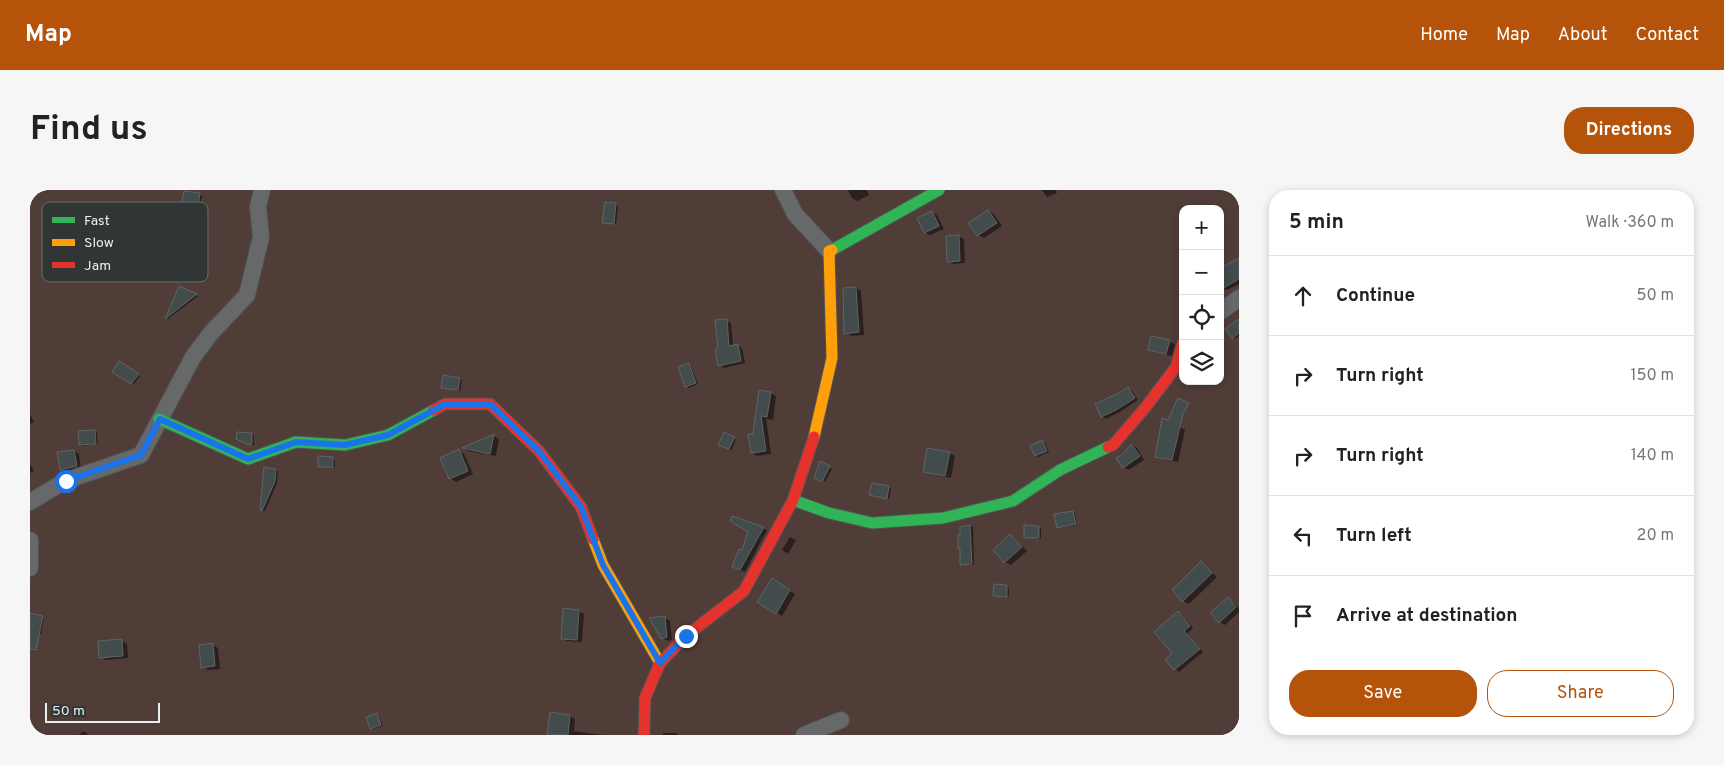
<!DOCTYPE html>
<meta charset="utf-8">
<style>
body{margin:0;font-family:Overpass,sans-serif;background:#f6f6f6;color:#222}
.controls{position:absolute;right:15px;top:15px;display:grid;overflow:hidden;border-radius:10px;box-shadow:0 2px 8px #0003}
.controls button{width:45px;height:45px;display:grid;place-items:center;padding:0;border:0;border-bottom:1px solid #e0e0e0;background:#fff;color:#222;font:25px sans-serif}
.scale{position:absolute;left:15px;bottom:12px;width:115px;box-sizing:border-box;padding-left:5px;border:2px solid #e9eded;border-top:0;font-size:14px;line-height:18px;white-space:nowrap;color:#e9eded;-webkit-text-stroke:4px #303636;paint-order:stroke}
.stop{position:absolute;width:15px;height:15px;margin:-11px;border:4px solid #1a73e8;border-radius:50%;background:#fff}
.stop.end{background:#1a73e8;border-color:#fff;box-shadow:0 1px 5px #0008}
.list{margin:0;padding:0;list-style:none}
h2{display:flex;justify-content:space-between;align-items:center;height:65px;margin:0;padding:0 20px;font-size:21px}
h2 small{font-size:16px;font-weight:400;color:#767676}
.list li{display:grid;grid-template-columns:32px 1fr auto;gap:15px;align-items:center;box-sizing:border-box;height:80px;padding:0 20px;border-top:1px solid #e0e0e0}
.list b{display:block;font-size:19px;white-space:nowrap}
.list em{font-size:16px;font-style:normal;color:#767676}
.actions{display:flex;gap:10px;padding:15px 20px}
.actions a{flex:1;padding:11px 0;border:1px solid #b45309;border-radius:20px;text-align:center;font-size:18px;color:#b45309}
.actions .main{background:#b45309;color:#fff}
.icon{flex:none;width:28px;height:28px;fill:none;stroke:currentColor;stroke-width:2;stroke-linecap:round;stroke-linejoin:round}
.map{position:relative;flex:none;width:1209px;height:545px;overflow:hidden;border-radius:20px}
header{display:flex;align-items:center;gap:30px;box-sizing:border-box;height:70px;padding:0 25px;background:#b45309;color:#fff}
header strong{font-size:24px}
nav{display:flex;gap:28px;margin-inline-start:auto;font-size:18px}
.intro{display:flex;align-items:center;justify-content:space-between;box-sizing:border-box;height:120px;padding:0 30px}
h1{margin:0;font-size:35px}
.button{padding:12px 22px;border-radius:20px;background:#b45309;color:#fff;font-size:18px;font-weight:700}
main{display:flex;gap:30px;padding:0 30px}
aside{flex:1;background:#fff;border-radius:20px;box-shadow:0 2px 8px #0003}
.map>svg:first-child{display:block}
.green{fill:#513d38;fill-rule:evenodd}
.shadow{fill:#0007}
.building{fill:#424c4d;stroke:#606464}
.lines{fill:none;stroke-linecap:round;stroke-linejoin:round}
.street-casing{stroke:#4f5353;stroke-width:18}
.fast-casing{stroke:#4f5353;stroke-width:13}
.slow-casing{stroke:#4f5353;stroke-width:13}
.jam-casing{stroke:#4f5353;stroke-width:13}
.street{stroke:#666869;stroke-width:16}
.fast{stroke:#30b455;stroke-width:11}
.slow{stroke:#ff9f0a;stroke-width:11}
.jam{stroke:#e5322d;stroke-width:11}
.route{stroke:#1a73e8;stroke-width:6}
.key{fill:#303636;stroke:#686d6d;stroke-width:1}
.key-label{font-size:14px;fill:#e9eded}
</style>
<header>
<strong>Map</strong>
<nav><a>Home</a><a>Map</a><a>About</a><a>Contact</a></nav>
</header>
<div class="intro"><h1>Find us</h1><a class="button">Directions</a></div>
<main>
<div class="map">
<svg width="1209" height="545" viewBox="0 0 1209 545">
<rect width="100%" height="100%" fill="#313535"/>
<path class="green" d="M0 0H1209V545H0ZM1153 19H1190V191H1153Z"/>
<g class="shadow">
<path d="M818 0H837L839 5 827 11 822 8Z"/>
<path d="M1012 0H1026L1027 3 1017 7Z"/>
<path d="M170 5 172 6 170 16 154 12Z"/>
<path d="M576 13 588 16 586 34 576 33Z"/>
<path d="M958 21 964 24 972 36 954 48 948 45Z"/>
<path d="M902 22 907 25 914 39 900 45 895 42Z"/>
<path d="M928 46 934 49 935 73 924 74 918 71Z"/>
<path d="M1209 70V94L1197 100 1192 98Z"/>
<path d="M149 98 168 106 138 129 137 128Z"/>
<path d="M826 98 831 101 834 145 821 146 816 143Z"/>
<path d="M696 130 701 133 703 156 707 155 712 158 715 173 694 178 689 175V159Z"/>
<path d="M1209 130V146L1205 149 1203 148Z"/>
<path d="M1139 151 1145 154 1142 166 1125 162 1119 159Z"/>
<path d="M89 173 110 186 104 194 84 181Z"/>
<path d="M659 174 661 176 668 194 659 198 656 196Z"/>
<path d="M430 189 432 190 430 201 415 198Z"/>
<path d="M1098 199 1102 201 1108 210 1090 222 1076 229 1072 226Z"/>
<path d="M730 201 741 203 746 206 743 230 736 229 741 264 727 266 722 262Z"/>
<path d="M0 224 4 232 0 234Z"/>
<path d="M1132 233 1150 237 1155 240 1148 272 1132 269 1127 266Z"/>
<path d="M65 241 67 242 68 254 53 256 50 254Z"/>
<path d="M222 244 224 245V255H222L208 249Z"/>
<path d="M695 244 706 249 702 260 690 254Z"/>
<path d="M464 246 469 249 466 266 438 261 434 258Z"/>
<path d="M1012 252 1015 253 1019 262 1008 267 1006 266Z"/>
<path d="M1102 255 1107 258 1114 270 1099 280 1093 277 1094 265Z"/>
<path d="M44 261 49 264 51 279 36 282 31 279Z"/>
<path d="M429 261 434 264 443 284 426 292 420 288Z"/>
<path d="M919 263 925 266 921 288 900 284 894 281Z"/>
<path d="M303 269 305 270V277L289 276Z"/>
<path d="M791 273 802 279 795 292 786 287Z"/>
<path d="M0 274 4 281 0 283Z"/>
<path d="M246 280 248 281 247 293 235 321H233L231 320Z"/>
<path d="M843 294 861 299 859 309 841 305Z"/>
<path d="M1043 322 1045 323 1047 335 1030 338 1028 337Z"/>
<path d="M940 336 943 337 944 375H934L932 374 931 338Z"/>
<path d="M1008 337 1011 338V349L995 347Z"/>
<path d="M733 338 737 340 715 382 707 379 713 362Z"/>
<path d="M980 346 985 349 997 361 981 375 975 372 964 360Z"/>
<path d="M760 347 766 350 758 364 752 360Z"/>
<path d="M1171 373 1187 387 1159 414 1153 411Z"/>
<path d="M742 390 765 404 752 426 729 412Z"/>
<path d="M977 396 979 398V407L965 405Z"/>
<path d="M1198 409 1203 412 1209 419V422L1195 435 1189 432Z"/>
<path d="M549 421 554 424 552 452 537 451 532 448Z"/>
<path d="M1148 423 1152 425 1163 438 1157 444 1173 462 1149 482 1136 470 1144 463Z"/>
<path d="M12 427 14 428 11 444 0 442V428Z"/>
<path d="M634 427 640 431 642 450 638 451 632 448Z"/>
<path d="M91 450 97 454 98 468 76 470 70 467Z"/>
<path d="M183 455 188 458 190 479 178 480 173 477Z"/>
<path d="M521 524 540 526 545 529 544 541 572 545H518Z"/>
<path d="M347 525 349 526 353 536 343 539 341 538Z"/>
<path d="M53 541 57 543 58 545H49Z"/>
<path d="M633 543H646L648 545H633Z"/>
</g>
<g class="building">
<path d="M154 1 170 3 168 16 152 13Z"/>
<path d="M575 12 586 13 584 34 572 33Z"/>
<path d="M958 20 967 33 947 46 938 33Z"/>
<path d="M902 21 909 36 894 43 887 28Z"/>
<path d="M929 45 930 71 917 72 916 46Z"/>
<path d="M1209 68V89L1190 100V78Z"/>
<path d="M149 96 167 104 135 129Z"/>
<path d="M826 97 829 142 814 144 813 98Z"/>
<path d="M697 129 699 156 708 154 711 171 688 176 685 159 688 158 685 130Z"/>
<path d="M1209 129V143L1202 149 1195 139Z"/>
<path d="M1121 146 1140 150 1136 164 1118 160Z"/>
<path d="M89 171 109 184 101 194 82 182Z"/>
<path d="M659 173 666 193 655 197 648 177Z"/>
<path d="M413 185 430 188 428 200 411 198Z"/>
<path d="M1098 197 1105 208 1086 220 1071 227 1065 214 1091 202Z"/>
<path d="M729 200 741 202 737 227 731 226 736 261 721 263 718 244H723Z"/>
<path d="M1148 208 1159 213 1153 224 1142 270 1125 267 1132 228 1138 230Z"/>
<path d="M65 240 66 254 49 255 48 241Z"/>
<path d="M207 242 222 243V254L219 255 206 249Z"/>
<path d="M694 242 705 247 699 259 688 255Z"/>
<path d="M464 244 460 264 432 258Z"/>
<path d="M1012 250 1017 261 1005 266 1000 256Z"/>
<path d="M1101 254 1110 266 1093 278 1086 268 1093 264Z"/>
<path d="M897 258 920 262 915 286 893 282Z"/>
<path d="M429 259 438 281 419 289 410 268Z"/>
<path d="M44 260 47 276 30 280 27 262Z"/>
<path d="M288 266 303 267V277H288Z"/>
<path d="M790 271 800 276 792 292 784 288Z"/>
<path d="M234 277 246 279 245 291 232 321 230 320Z"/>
<path d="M842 293 859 296 857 309 839 305Z"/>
<path d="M1043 321 1046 334 1027 338 1024 324Z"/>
<path d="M702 326 734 337 710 380 702 377 709 359 712 360 718 342 700 331Z"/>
<path d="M940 335 942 374 930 375V359H928V345H930V337Z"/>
<path d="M994 335 1009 336V348H994Z"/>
<path d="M980 344 992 357 974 373 963 360Z"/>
<path d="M1171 371 1182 383 1152 412 1142 400Z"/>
<path d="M742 388 760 400 746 424 727 412Z"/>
<path d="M964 394 977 395V407L963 406Z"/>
<path d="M1198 407 1206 417 1189 433 1180 423Z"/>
<path d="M533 418 549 420 547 450 531 449Z"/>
<path d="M1148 421 1160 436 1154 441 1170 459 1144 480 1135 470 1142 463 1124 442Z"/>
<path d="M0 423 13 426 6 460 0 459Z"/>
<path d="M635 426 637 447 631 449 619 428Z"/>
<path d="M92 449 93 466 69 468 68 451Z"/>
<path d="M183 453 185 476 171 478 169 455Z"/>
<path d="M520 522 540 525 538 545H517Z"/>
<path d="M347 523 351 535 340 539 336 527Z"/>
</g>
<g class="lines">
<g class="street-casing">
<g id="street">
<path d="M753 0 765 24 799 61"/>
<path d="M1190 122 1209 108"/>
<path d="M0 312 35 291 111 265 163 167 181 143 217 105 231 47 228 17 232 0"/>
<path d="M0 350V378"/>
<path d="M774 545 811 530"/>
</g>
</g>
<g class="fast-casing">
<g id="fast">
<path d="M802 60 909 0"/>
<path d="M129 229 218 269 266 252 315 255 358 245 404 220"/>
<path d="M763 310 799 323 842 333 913 328 983 311 1030 280 1078 257"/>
</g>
</g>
<g class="slow-casing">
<g id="slow">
<path d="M784 247 802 168 799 61 802 60"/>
<path d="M563 349 573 375 630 473"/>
</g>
</g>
<g class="jam-casing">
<g id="jam">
<path d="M404 220 415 214H460L509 261 551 317 563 349"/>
<path d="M1078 257 1083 255 1115 218 1146 177 1153 153"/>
<path d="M614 545 615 508 630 473 656 446 714 401 763 310 784 247"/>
</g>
</g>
<use href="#street" class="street"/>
<use href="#fast" class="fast"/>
<use href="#slow" class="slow"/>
<use href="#jam" class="jam"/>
</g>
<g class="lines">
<path class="route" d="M36 291 111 265 130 229 218 269 266 252 315 255 358 245 415 214H460L509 261 551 317 573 375 630 473 656 446"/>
</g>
<rect x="12" y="12" width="166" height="80" rx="8" class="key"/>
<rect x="22" y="27" width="23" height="6" fill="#30b455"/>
<rect x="22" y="49" width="23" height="7" fill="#ff9f0a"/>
<rect x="22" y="72" width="23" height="6" fill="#e5322d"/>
<g class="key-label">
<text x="54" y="35">Fast</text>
<text x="54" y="57">Slow</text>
<text x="54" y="80">Jam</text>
</g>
</svg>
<div class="controls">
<button>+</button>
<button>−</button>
<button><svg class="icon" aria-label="locate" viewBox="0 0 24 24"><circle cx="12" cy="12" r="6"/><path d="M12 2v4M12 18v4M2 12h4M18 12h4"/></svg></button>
<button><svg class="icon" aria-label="layers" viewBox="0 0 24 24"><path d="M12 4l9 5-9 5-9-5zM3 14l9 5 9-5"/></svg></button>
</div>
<div class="scale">50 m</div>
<div class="stop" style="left:36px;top:291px"></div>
<div class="stop end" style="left:656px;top:446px"></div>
</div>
<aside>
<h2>5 min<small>Walk · 360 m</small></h2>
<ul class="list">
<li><svg class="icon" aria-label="ahead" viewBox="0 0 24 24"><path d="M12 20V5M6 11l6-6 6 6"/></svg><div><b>Continue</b></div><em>50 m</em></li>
<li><svg class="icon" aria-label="right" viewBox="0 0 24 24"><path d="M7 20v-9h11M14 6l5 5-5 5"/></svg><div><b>Turn right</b></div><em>150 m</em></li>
<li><svg class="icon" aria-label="right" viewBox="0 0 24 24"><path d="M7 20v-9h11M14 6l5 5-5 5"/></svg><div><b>Turn right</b></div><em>140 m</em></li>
<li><svg class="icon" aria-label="left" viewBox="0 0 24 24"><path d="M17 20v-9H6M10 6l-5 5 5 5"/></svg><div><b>Turn left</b></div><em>20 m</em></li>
<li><svg class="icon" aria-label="arrive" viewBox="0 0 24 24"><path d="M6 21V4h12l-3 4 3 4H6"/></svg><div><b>Arrive at destination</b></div></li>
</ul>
<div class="actions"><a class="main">Save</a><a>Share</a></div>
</aside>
</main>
